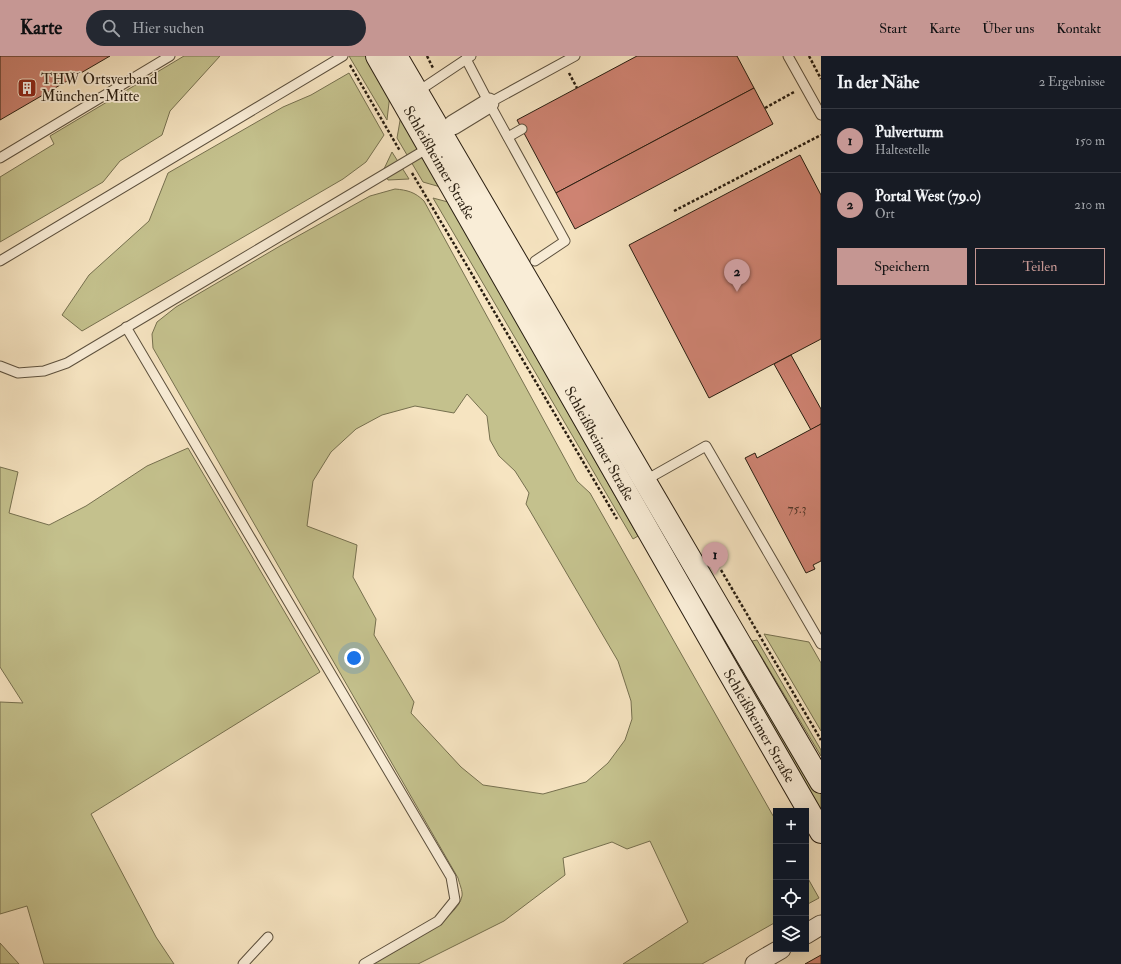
<!DOCTYPE html>
<html lang="de">
<meta charset="utf-8">
<style>
body{margin:0;font-family:"IM FELL Double Pica",serif;background:#242831;color:#f1f3f6}
.controls{position:absolute;right:12px;bottom:12px;display:grid;overflow:hidden;border-radius:0px;box-shadow:0 4px 16px #0002}
.controls button{width:36px;height:36px;display:grid;place-items:center;padding:0;border:0;border-bottom:1px solid #363941;background:#171b24;color:#f1f3f6;font:20px sans-serif}
.you{position:absolute;left:354px;top:602px;width:14px;height:14px;margin:-10px;border:3px solid #fff;border-radius:50%;background:#1a73e8;box-shadow:0 0 0 6px #1a73e833}
.badge{display:grid;place-items:center;width:26px;height:26px;border-radius:50%;background:#c59692;color:#111;font-size:13px;font-weight:700}
.pin{position:absolute;translate:-50% -33px;filter:drop-shadow(0 1px 2px #0008)}
.pin::after{content:'';position:absolute;top:21px;width:14px;height:12px;background:inherit;clip-path:polygon(0 0,100% 0,50% 100%)}
.list{margin:0;padding:0;list-style:none}
h2{display:flex;justify-content:space-between;align-items:center;height:52px;margin:0;padding:0 16px;font-size:17px}
h2 small{font-size:13px;font-weight:400;color:#9ea1a6}
.list li{display:grid;grid-template-columns:26px 1fr auto;gap:12px;align-items:center;box-sizing:border-box;height:64px;padding:0 16px;border-top:1px solid #363941}
.list b{display:block;font-size:15px;white-space:nowrap}
.list p{margin:0;font-size:13px;white-space:nowrap;color:#9ea1a6}
.list em{font-size:13px;font-style:normal;color:#9ea1a6}
.actions{display:flex;gap:8px;padding:12px 16px}
.actions a{flex:1;padding:9px 0;border:1px solid #c59692;border-radius:0px;text-align:center;font-size:14px;color:#c59692}
.actions .main{background:#c59692;color:#111}
.icon{flex:none;width:22px;height:22px;fill:none;stroke:currentColor;stroke-width:2;stroke-linecap:round;stroke-linejoin:round}
.map{position:relative;flex:none;width:821px;height:908px;overflow:hidden}
header{display:flex;align-items:center;gap:24px;box-sizing:border-box;height:56px;padding:0 20px;background:#c59692;color:#111}
header strong{font-size:19px}
nav{display:flex;gap:22px;margin-inline-start:auto;font-size:14px}
.search{width:280px;height:36px;background:#242831;display:flex;align-items:center;gap:10px;box-sizing:border-box;padding:0 14px;border-radius:22px;color:#9ea1a6;font-size:15px}
main{display:flex}
aside{flex:1;background:#171b24}
.map>svg:first-child{display:block}
.green{fill:#c4c18d;stroke:#76704f;fill-rule:evenodd}
.building{fill:#ce8372;stroke:#291e11}
.lines{fill:none;stroke-linecap:round;stroke-linejoin:round}
.lane-casing{stroke:#5c503d;stroke-width:11}
.street-casing{stroke:#5c503d;stroke-width:21}
.secondary-casing{stroke:#291e11;stroke-width:24}
.path{stroke:#291e11;stroke-width:2.5;stroke-dasharray:3 2;stroke-linecap:butt}
.lane{stroke:#f9edd7;stroke-width:9}
.street{stroke:#f9edd7;stroke-width:19}
.secondary{stroke:#f9edd7;stroke-width:22}
.labels{text-anchor:middle;dominant-baseline:central;stroke-width:3.5;stroke-linejoin:round;paint-order:stroke}
.number-label{font-size:13px;fill:#523729}
.poi-label{font-size:15px;fill:#291e11;stroke:#f9edd7;text-anchor:start}
.street-label{font-size:15px;fill:#291e11;stroke:#f9edd7}
</style>
<header>
<strong>Karte</strong>
<div class="search"><svg class="icon" aria-label="search" viewBox="0 0 24 24"><circle cx="10" cy="10" r="6"/><path d="M15 15l6 6"/></svg>Hier suchen</div>
<nav><a>Start</a><a>Karte</a><a>Über uns</a><a>Kontakt</a></nav>
</header>
<main>
<div class="map">
<svg width="821" height="908" viewBox="0 0 821 908">
<rect width="100%" height="100%" fill="#f6e4c1"/>
<filter id="stains"><feTurbulence type="fractalNoise" baseFrequency=".005" numOctaves="4"/><feColorMatrix values="0 0 0 0 .2 0 0 0 0 .09 0 0 0 0 .02 0 0 0 .5 -.17"/></filter>
<radialGradient id="worn" r=".72"><stop offset=".6" stop-color="#630" stop-opacity="0"/><stop offset="1" stop-color="#630" stop-opacity=".3"/></radialGradient>
<g class="green">
<path d="M184 0H220L170 55 162 79 120 105 103 126 0 186V121L54 88 50 80Z"/>
<path d="M349 0H371L390 38 387 64Z"/>
<path d="M349 17 384 79 366 106 343 123 82 275 62 259 89 219 149 165 168 117 283 51 311 39Z"/>
<path d="M401 59 444 132 423 126 397 82Z"/>
<path d="M392 96 409 123 388 124 383 115Z"/>
<path d="M395 133C407 134 415 136 424 145L577 425 590 437 776 765V866L702 908H623L688 866 650 785 627 793 612 786 563 802 565 819 504 865 418 908H373C394 895 458 864 462 840 463 835 459 827 458 822L153 292 152 278 157 266 176 251 280 190 370 140ZM467 338 487 360 490 384 499 400 515 415 529 437 526 448 618 605 631 645 632 663 625 684 608 707 586 726 543 738 483 729 461 711 411 657 414 646 374 579 376 563 353 521 357 489 307 470 313 425 331 396 356 373 382 359 415 350 454 357Z"/>
<path d="M433 142 448 146 458 152 502 232 526 283 638 480 633 483Z"/>
<path d="M188 392 320 616 91 758 156 881 174 908H44L27 850 0 858V646L23 647 0 611V411L18 416 9 457 49 469 86 450 147 410Z"/>
<path d="M666 484 718 573 821 735V763Z"/>
<path d="M764 578 809 586 821 607V675Z"/>
<path d="M757 584 821 694V700L752 585Z"/>
<path d="M806 819 819 842 806 849Z"/>
<path d="M0 887 19 908H0Z"/>
</g>
<g class="building">
<path d="M0 0H110L0 64Z"/>
<path d="M637 0H737L754 32 556 137 517 64Z"/>
<path d="M754 32 773 68 575 173 556 137Z"/>
<path d="M800 99 821 139V283L709 342 629 189Z"/>
<path d="M791 299 821 353V368L811 374 774 308Z"/>
<path d="M821 368V505L813 509 815 513 806 517 745 402 755 397 757 402Z"/>
<path d="M821 899V908H805Z"/>
</g>
<g class="lines">
<g class="lane-casing">
<g id="lane">
<path d="M788 0 821 59"/>
<path d="M466 3 489 47 575 0"/>
<path d="M417 36 471 0"/>
<path d="M489 47 565 185 535 205"/>
<path d="M508 81 522 73"/>
<path d="M0 102 170 0"/>
<path d="M0 205 343 0"/>
<path d="M126 271 451 821 455 844 438 865 364 908"/>
<path d="M0 310 18 317 44 315 67 307 430 91"/>
<path d="M644 425 706 390 821 588"/>
<path d="M243 908 268 881"/>
</g>
</g>
<g class="street-casing">
<g id="street">
<path d="M453 69 489 47"/>
<path d="M806 878 821 869"/>
<path d="M755 908 781 893"/>
</g>
</g>
<g class="secondary-casing">
<g id="secondary">
<path d="M377 0C525 259 672 518 821 776"/>
<path d="M396 0 821 726"/>
</g>
</g>
<g class="path">
<path d="M427 0 433 12"/>
<path d="M809 0 821 23"/>
<path d="M350 9 400 95"/>
<path d="M569 17 577 32"/>
<path d="M765 52 794 36"/>
<path d="M412 117 617 463"/>
<path d="M674 155 821 79"/>
<path d="M721 514 821 684"/>
</g>
<use href="#lane" class="lane"/>
<use href="#street" class="street"/>
<use href="#secondary" class="secondary"/>
</g>
<defs>
<g id="building-square" transform="scale(1)"><rect x="-9" y="-9" width="18" height="18" rx="4" fill="#8f2418" stroke="#f9edd7"/><path d="M-4-6H4V6H1V3H-1V6H-4ZM-2.5-4.3h1.7v1.8h-1.7ZM.8-4.3h1.7v1.8H.8ZM-2.5-1h1.7V.8h-1.7ZM.8-1h1.7V.8H.8Z" fill="#fff"/></g>
</defs>
<g fill-rule="evenodd">
<use href="#building-square" x="27" y="32"/>
</g>
<g class="labels">
<g class="number-label">
<text x="797" y="453">75.3</text>
</g>
<g class="poi-label">
<text x="41" y="23">THW Ortsverband<tspan x="41" dy="17">München-Mitte</tspan></text>
</g>
<g class="street-label">
<text transform="translate(439 107) rotate(60)">Schleißheimer Straße</text>
<text transform="translate(599 388) rotate(61)">Schleißheimer Straße</text>
<text transform="translate(759 670) rotate(60)">Schleißheimer Straße</text>
</g>
</g>
<rect width="100%" height="100%" filter="url(#stains)"/>
<rect width="100%" height="100%" fill="url(#worn)"/>
</svg>
<div class="controls">
<button>+</button>
<button>−</button>
<button><svg class="icon" aria-label="locate" viewBox="0 0 24 24"><circle cx="12" cy="12" r="6"/><path d="M12 2v4M12 18v4M2 12h4M18 12h4"/></svg></button>
<button><svg class="icon" aria-label="layers" viewBox="0 0 24 24"><path d="M12 4l9 5-9 5-9-5zM3 14l9 5 9-5"/></svg></button>
</div>
<div class="you"></div>
<div class="pin badge" style="left:715px;top:519px">1</div>
<div class="pin badge" style="left:737px;top:236px">2</div>
</div>
<aside>
<h2>In der Nähe<small>2 Ergebnisse</small></h2>
<ul class="list">
<li><span class="badge">1</span><div><b>Pulverturm</b><p>Haltestelle</p></div><em>150 m</em></li>
<li><span class="badge">2</span><div><b>Portal West (79.0)</b><p>Ort</p></div><em>210 m</em></li>
</ul>
<div class="actions"><a class="main">Speichern</a><a>Teilen</a></div>
</aside>
</main>
